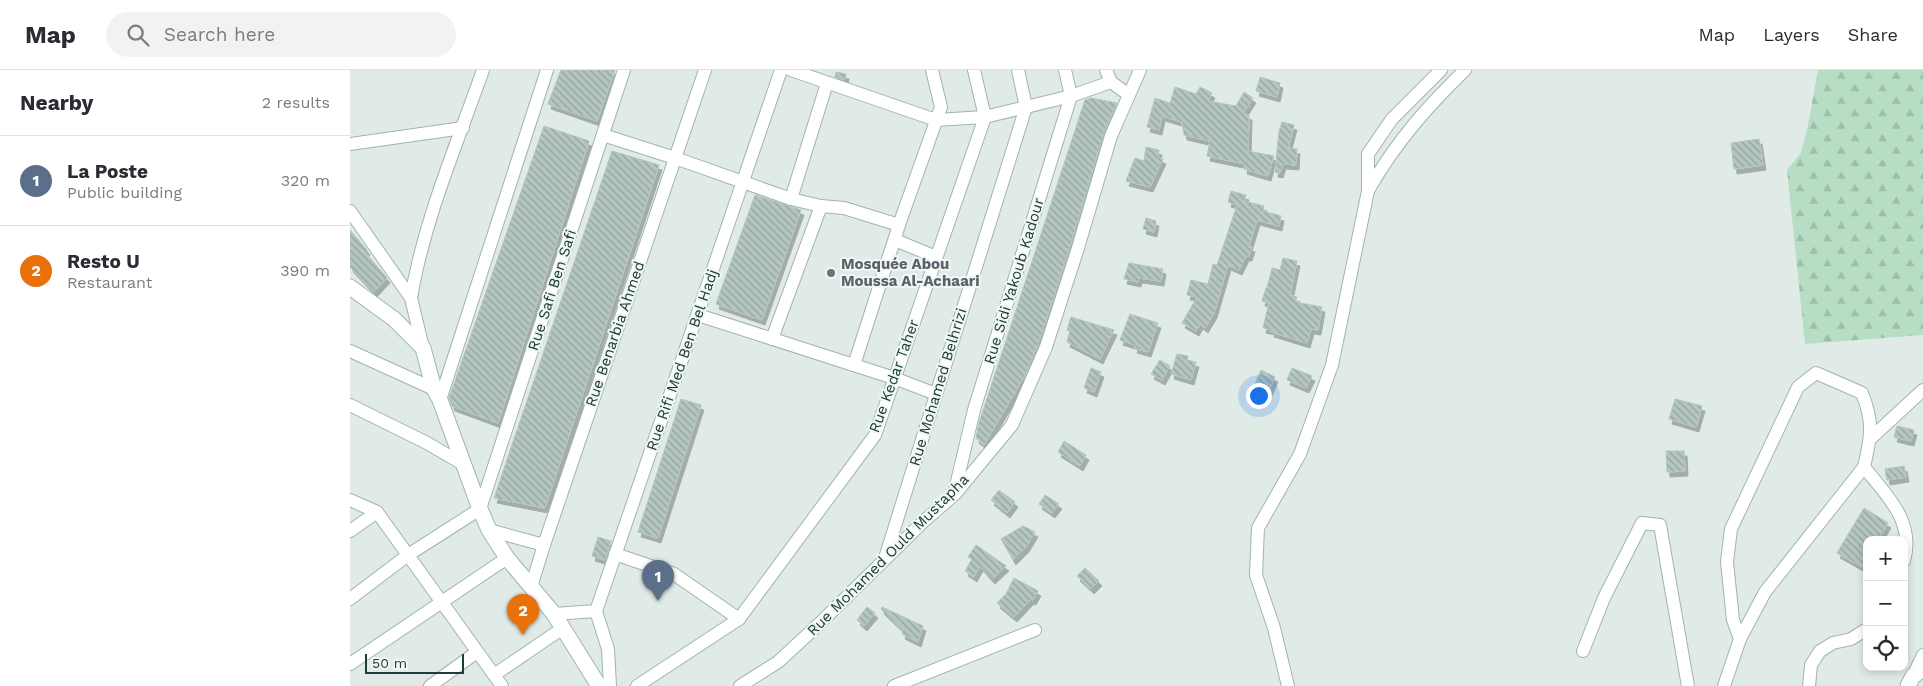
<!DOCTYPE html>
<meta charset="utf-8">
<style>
body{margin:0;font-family:"Work Sans",sans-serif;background:#f2f2f3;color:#2b2b33}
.controls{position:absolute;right:15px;bottom:15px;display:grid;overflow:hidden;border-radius:10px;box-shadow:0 2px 8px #0003}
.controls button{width:45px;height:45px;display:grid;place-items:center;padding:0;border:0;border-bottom:1px solid #e1e1e2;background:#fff;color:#2b2b33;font:25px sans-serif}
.scale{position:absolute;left:15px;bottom:12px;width:99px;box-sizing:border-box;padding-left:5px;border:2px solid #203c36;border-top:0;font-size:14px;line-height:18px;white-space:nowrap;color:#203c36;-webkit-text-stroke:4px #f0f8f4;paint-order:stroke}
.you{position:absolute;left:908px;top:325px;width:18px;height:18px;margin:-12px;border:4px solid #fff;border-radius:50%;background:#1a73e8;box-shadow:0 0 0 8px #1a73e833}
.badge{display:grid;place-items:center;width:32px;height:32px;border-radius:50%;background:#0b8043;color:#fff;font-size:16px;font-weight:700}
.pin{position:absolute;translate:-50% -41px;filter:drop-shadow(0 1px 2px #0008)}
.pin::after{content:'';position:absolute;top:26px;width:18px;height:15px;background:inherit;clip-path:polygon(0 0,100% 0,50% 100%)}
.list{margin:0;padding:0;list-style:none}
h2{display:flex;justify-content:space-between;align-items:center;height:65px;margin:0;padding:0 20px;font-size:21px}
h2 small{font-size:16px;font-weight:400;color:#7c7c81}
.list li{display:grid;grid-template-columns:32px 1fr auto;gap:15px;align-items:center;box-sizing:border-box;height:90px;padding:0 20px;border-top:1px solid #e1e1e2}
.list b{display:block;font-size:19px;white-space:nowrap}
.list p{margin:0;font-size:16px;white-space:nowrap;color:#7c7c81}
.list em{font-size:16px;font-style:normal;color:#7c7c81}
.icon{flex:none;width:28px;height:28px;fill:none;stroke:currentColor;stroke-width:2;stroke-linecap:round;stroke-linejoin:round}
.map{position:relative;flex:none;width:1573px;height:616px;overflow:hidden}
header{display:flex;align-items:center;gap:30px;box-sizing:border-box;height:70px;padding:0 25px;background:#fff;border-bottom:1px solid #e1e1e2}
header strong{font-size:24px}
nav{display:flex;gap:28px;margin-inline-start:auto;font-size:18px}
.search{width:350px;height:45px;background:#f2f2f3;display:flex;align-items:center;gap:12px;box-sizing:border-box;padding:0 18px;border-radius:28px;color:#7c7c81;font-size:19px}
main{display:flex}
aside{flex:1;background:#fff}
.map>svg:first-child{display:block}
.forest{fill:url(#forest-firs)}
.building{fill:url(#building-back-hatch);stroke:#b2c5be;filter:url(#shadow)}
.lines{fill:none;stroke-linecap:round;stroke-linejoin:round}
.street-casing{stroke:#a3b3ae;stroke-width:14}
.secondary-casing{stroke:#9eb7b0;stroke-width:17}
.street{stroke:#fff;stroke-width:12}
.secondary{stroke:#fff;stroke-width:15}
.worship-dot{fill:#6b7280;stroke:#f0f8f4;stroke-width:2}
.labels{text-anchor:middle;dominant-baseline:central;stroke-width:4;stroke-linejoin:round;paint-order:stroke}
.worship-label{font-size:15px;font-weight:bold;fill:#5b616d;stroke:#f0f8f4;text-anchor:start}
.street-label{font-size:15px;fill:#203c36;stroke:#f0f8f4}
</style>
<header>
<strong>Map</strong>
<div class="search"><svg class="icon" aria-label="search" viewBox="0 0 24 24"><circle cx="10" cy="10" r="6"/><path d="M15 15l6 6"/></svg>Search here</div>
<nav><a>Map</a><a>Layers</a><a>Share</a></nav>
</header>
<main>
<aside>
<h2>Nearby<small>2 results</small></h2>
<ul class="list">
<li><span class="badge" style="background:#5c6f8a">1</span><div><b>La Poste</b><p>Public building</p></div><em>320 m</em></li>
<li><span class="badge" style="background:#e8710a">2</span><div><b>Resto U</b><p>Restaurant</p></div><em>390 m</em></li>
</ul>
</aside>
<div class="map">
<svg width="1573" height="616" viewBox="0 0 1573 616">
<defs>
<pattern id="forest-firs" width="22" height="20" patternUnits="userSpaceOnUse" patternTransform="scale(1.25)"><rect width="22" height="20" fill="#b7ddc4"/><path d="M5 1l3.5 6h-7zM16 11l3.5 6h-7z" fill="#9dbfa9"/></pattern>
<pattern id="building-back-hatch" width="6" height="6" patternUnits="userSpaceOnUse" patternTransform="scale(1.25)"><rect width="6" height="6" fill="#b5c6c0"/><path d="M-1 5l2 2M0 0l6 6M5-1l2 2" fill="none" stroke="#93a29d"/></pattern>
<filter id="shadow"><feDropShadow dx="3" dy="5" stdDeviation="0" flood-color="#0004"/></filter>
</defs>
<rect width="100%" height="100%" fill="#e0ebe7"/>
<path class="forest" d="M1468 0H1573V265L1455 274 1437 100 1451 83 1458 55Z"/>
<g class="building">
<path d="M211 0H265L247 51 198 34Z"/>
<path d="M486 2 496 4 495 10 485 7Z"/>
<path d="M910 7 930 13 927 27 906 21Z"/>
<path d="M825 17 846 24 850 17 862 23 858 31 886 36 894 22 903 28 893 44 899 45 898 81 924 86 918 106 894 99 895 94 857 86 860 71 834 65 832 52 812 46 809 60 797 57 805 28 820 33Z"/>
<path d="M741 28 767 33 753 64 720 176 688 274 675 305 634 375 626 368 629 353 735 30Z"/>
<path d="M932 52 944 55 938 78 947 79 946 95 933 94 930 103 925 102 929 61Z"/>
<path d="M194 56 239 71 148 353 102 336 99 328Z"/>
<path d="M1409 69 1413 95 1384 99 1381 73Z"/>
<path d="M796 77 809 80 808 87 813 89 800 117 776 111 785 88 794 91Z"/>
<path d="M262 81 309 95 195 438 144 428Z"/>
<path d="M881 121 896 125 894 131 914 136 913 141 931 146 929 156 907 150 899 176 902 177 899 186H896L889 200 878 195 864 243 855 258 850 254 846 261 832 253 847 227 837 225 841 210 858 214 863 194 867 195 887 135 878 132Z"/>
<path d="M405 125 451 140 412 250 366 234Z"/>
<path d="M796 148 806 151 804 162 793 159Z"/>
<path d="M0 160 17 180 15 182 37 208 24 222 0 197Z"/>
<path d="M933 188 947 191 940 225 947 227 945 232 972 237 968 260 961 259 957 273 921 262 922 260 913 258 919 233 912 231 916 218H917L922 198 930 200Z"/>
<path d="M779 193 813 199 811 211 789 208 788 212 774 209Z"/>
<path d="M780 244 808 253 798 282 784 278 785 275 770 270Z"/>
<path d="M721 247 764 260 750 289 717 272 720 261 717 260Z"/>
<path d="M827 284 838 286 837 290 846 292 841 310 821 304Z"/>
<path d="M810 290 820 296 812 310 801 304Z"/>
<path d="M741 298 751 302 744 322 734 318Z"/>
<path d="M942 298 962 306 956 318 937 310Z"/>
<path d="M911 300 925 307 918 323 904 316Z"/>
<path d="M331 329 351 335 308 468 288 462Z"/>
<path d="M1325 329 1352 336 1346 357 1319 349Z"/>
<path d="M1547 356 1564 360 1561 371 1544 367Z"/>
<path d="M714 371 736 385 730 396 708 382Z"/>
<path d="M1316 381H1334L1335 401 1317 402Z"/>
<path d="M1554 396 1556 407 1537 410 1535 399Z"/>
<path d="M649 420 665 432 657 443 641 430Z"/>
<path d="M695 425 709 434 702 443 689 434Z"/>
<path d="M1514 438 1538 453 1528 470H1517V489L1512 497 1487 483Z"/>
<path d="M673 456 685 462 676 477 663 490 651 469Z"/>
<path d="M248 467 261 471 255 490 242 486Z"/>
<path d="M626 475 656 496 642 509 630 496 624 507 615 501 622 489 618 487Z"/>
<path d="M735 498 749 511 741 519 727 506Z"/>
<path d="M664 508 688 521 683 530 681 529 664 547 647 533 656 524Z"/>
<path d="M517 537 525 543 514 556 507 550Z"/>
<path d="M532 537 573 556 568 572 552 564 553 560 531 539Z"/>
</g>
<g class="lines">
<g class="street-casing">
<g id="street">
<path d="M441 0 586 50 635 47 721 26 761 12"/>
<path d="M756 0 761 12 779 25"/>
<path d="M253 65 325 88 441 129 471 136 494 138 549 155"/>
<path d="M0 74 113 58"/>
<path d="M1019 119C1046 72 1077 37 1115 0"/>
<path d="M441 129 477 13"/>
<path d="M0 141 61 228 73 278"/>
<path d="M545 170 586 187"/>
<path d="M61 228C74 150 107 74 133 0"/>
<path d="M348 245 544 308 586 324"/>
<path d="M422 269 471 136"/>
<path d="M0 281 84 319"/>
<path d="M504 295 550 152 591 37 582 0"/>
<path d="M90 330 197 0"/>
<path d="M0 335 77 373 113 394"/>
<path d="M1520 369 1573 320"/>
<path d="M605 420 624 340 721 26 715 0"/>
<path d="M0 430 27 442 152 616"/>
<path d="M139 460 194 475 355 0"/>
<path d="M0 461 27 442"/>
<path d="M265 484 324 504 389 549"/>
<path d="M535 488 676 37 668 0"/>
<path d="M181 517 194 475"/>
<path d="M0 529 58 485 130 439 274 0"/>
<path d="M246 541 258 579 260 616"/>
<path d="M204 544 246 541 431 0"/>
<path d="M1390 569 1383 550 1377 492 1381 459 1448 317 1466 303 1512 323C1524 353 1521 366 1514 397 1537 426 1565 451 1554 491"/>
<path d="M1233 581 1254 528 1292 453 1310 455 1338 616"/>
<path d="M0 594 157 488"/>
<path d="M144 605 213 558"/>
<path d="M1563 606 1573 585"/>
<path d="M80 616 127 582"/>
<path d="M287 616 389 549 525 365 635 47 624 0"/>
<path d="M390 616 428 592 468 555 574 451 605 424 662 355 696 277 728 178 761 66 790 0"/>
<path d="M544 616 685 560"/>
<path d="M938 616 924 558 906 505 908 458 950 384 982 295 1018 121V84L1042 49 1091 0"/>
<path d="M1374 616 1390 569 1415 522 1514 397"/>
<path d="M1459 616 1461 595 1470 581 1483 573 1501 569 1517 559"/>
</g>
</g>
<g class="secondary-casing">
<g id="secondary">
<path d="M0 217 44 249 73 278 84 319 90 330 130 439 139 460 157 488 204 544 249 616"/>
<path d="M1558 616 1563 606 1573 599"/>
</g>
</g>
<use href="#street" class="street"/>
<use href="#secondary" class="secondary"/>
</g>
<circle class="worship-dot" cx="481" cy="203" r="5"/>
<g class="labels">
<g class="worship-label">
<text x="491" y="194">Mosquée Abou<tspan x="491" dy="17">Moussa Al-Achaari</tspan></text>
</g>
<g class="street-label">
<text transform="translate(664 211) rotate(-73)">Rue Sidi Yakoub Kadour</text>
<text transform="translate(202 220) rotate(-72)">Rue Safi Ben Safi</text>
<text transform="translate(265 264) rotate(-71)">Rue Benarbia Ahmed</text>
<text transform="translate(332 290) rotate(-71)">Rue Rifi Med Ben Bel Hadj</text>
<text transform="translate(544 306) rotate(-70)">Rue Kedar Taher</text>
<text transform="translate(588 317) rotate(-73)">Rue Mohamed Belhrizi</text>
<text transform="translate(538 485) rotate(-45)">Rue Mohamed Ould Mustapha</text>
</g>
</g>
</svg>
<div class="controls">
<button>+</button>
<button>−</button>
<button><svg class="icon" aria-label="locate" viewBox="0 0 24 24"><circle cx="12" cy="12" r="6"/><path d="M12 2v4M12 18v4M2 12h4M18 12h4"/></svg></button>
</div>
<div class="scale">50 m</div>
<div class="you"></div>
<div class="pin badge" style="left:308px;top:531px;background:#5c6f8a">1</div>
<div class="pin badge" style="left:173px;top:565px;background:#e8710a">2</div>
</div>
</main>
